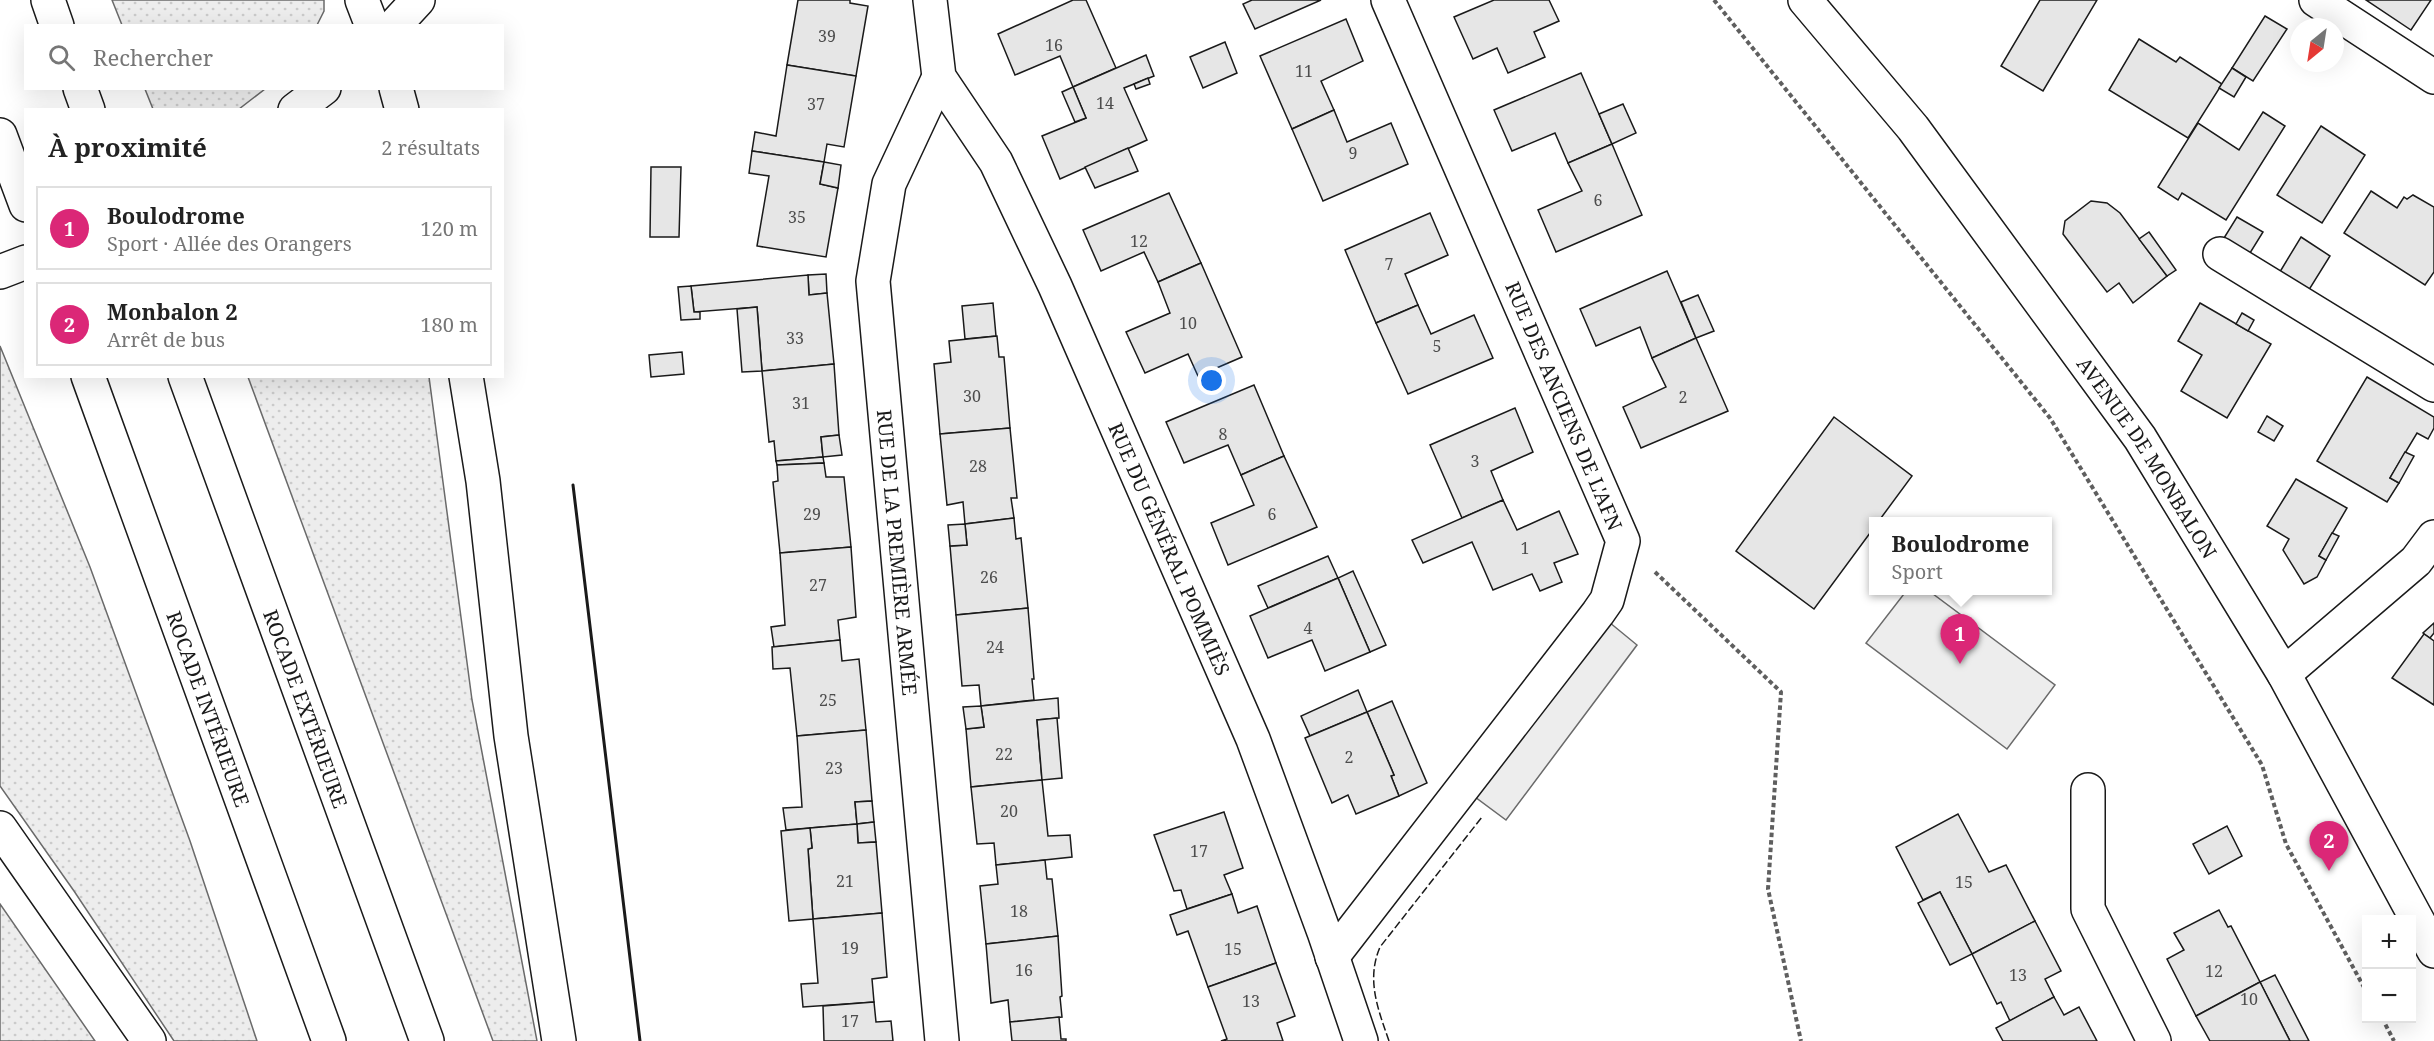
<!DOCTYPE html>
<html lang="fr">
<meta charset="utf-8">
<style>
body{margin:0;font-family:"Noto Serif",serif;background:#f6f6f6;color:#222}
.controls{position:absolute;right:18px;bottom:18px;display:grid;overflow:hidden;border-radius:0px;box-shadow:0 6px 24px #0002}
.controls button{width:54px;height:54px;display:grid;place-items:center;padding:0;border:0;border-bottom:2px solid #e0e0e0;background:#fff;color:#222;font:30px sans-serif}
.compass{position:absolute;left:2290px;top:18px;width:54px;height:54px;border-radius:50%;background:#fff;box-shadow:0 6px 24px #0002;rotate:210deg}
.you{position:absolute;left:1212px;top:381px;width:21px;height:21px;margin:-15px;border:4px solid #fff;border-radius:50%;background:#1a73e8;box-shadow:0 0 0 9px #1a73e833}
.badge{display:grid;place-items:center;width:39px;height:39px;border-radius:50%;background:#db2777;color:#fff;font-size:20px;font-weight:700}
.pin{position:absolute;translate:-50% -50px;filter:drop-shadow(0 2px 3px #0008)}
.pin::after{content:'';position:absolute;top:32px;width:21px;height:18px;background:inherit;clip-path:polygon(0 0,100% 0,50% 100%)}
.popup{position:absolute;left:1869px;top:517px;width:183px;height:78px;box-sizing:border-box;display:grid;place-content:center;border-radius:0px;background:#fff;filter:drop-shadow(0 2px 4px #0005);font-size:20px;white-space:nowrap;color:#767676}
.popup b{font-size:22px;color:#222}
.popup::after{content:'';position:absolute;left:50%;top:100%;margin-left:-12px;border:12px solid transparent;border-top-color:#fff}
.list{margin:0;padding:0;list-style:none}
h2{display:flex;justify-content:space-between;align-items:center;height:78px;margin:0;padding:0 24px;font-size:26px}
h2 small{font-size:20px;font-weight:400;color:#767676}
.list li{display:grid;grid-template-columns:39px 1fr auto;gap:18px;align-items:center;box-sizing:border-box;height:84px;margin:0 12px 12px;padding:0 12px;border:2px solid #e0e0e0;border-radius:0px}
.list b{display:block;font-size:22px;white-space:nowrap}
.list p{margin:0;font-size:20px;white-space:nowrap;color:#767676}
.list em{font-size:20px;font-style:normal;color:#767676}
.icon{flex:none;width:33px;height:33px;fill:none;stroke:currentColor;stroke-width:2;stroke-linecap:round;stroke-linejoin:round}
.map{position:relative;flex:none;width:2434px;height:1041px;overflow:hidden}
.search{position:absolute;background:#fff;box-shadow:0 6px 24px #0002;left:24px;top:24px;width:480px;height:66px;display:flex;align-items:center;gap:15px;box-sizing:border-box;padding:0 21px;border-radius:0px;color:#767676;font-size:22px}
.panel{position:absolute;background:#fff;box-shadow:0 6px 24px #0002;left:24px;top:108px;width:480px;height:270px;border-radius:0px}
.map>svg:first-child{display:block}
.green{fill:url(#green-dots);stroke:#6a6a6a;stroke-width:1.5}
.pitch{fill:#ededed;stroke:#6a6a6a;stroke-width:1.5}
.building{fill:#e6e6e6;stroke:#1a1a1a;stroke-width:1.5}
.lines{fill:none;stroke-linecap:round;stroke-linejoin:round}
.street-casing{stroke:#1a1a1a;stroke-width:36}
.primary-casing{stroke:#1a1a1a;stroke-width:36}
.highway-casing{stroke:#1a1a1a;stroke-width:36}
.path{stroke:#5f5f5f;stroke-width:4;stroke-dasharray:4.5 3;stroke-linecap:butt}
.street{stroke:#fff;stroke-width:33}
.primary{stroke:#fff;stroke-width:33}
.highway{stroke:#fff;stroke-width:33}
.fence{stroke:#1a1a1a;stroke-width:1.5;stroke-dasharray:8 3;stroke-linecap:butt}
.wall{stroke:#1a1a1a;stroke-width:3}
.labels{text-anchor:middle;dominant-baseline:central;stroke-width:4.5;stroke-linejoin:round;paint-order:stroke}
.number-label{font-size:16px;fill:#4d4d4d}
.street-label{font-size:20px;fill:#1a1a1a;stroke:#fff}
</style>
<div class="map">
<svg width="2434" height="1041" viewBox="0 0 2434 1041">
<defs>
<pattern id="green-dots" width="8" height="8" patternUnits="userSpaceOnUse" patternTransform="scale(1.5)"><rect width="8" height="8" fill="#ededed"/><path d="M2 2h.1M6 6h.1" fill="none" stroke="#cbcbcb" stroke-width="1.8" stroke-linecap="round"/></pattern>
</defs>
<rect width="100%" height="100%" fill="#fff"/>
<g class="green">
<path d="M112 0H324V11L317 25H122Z"/>
<path d="M145 89V88L265 89 239 109H153Z"/>
<path d="M0 346 90 567 190 841 257 1041H174L74 891 0 786Z"/>
<path d="M248 377H429L472 700 537 1041H493Z"/>
<path d="M0 904 95 1041H0Z"/>
</g>
<g class="pitch">
<path d="M1907 590 1929 591 2055 685 2007 749 1866 643Z"/>
<path d="M1598 613 1637 645 1506 820 1463 788Z"/>
</g>
<g class="building">
<path d="M798 0H850V3L868 6 856 76 787 65Z"/>
<path d="M1073 0H1086L1116 68 1073 87 1060 56 1015 75 998 34Z"/>
<path d="M1252 0H1321L1255 29 1243 4Z"/>
<path d="M1494 0H1549L1559 21 1534 32 1545 57 1508 73 1497 48 1473 59 1454 17Z"/>
<path d="M2040 0H2097L2043 91 2001 66Z"/>
<path d="M2366 0H2431L2411 30Z"/>
<path d="M2265 16 2287 29 2253 81 2232 68Z"/>
<path d="M1346 19 1363 61 1321 81 1334 110 1292 129 1260 56Z"/>
<path d="M2139 39 2176 62 2180 57 2222 84 2188 138 2109 90Z"/>
<path d="M1225 42 1237 73 1203 88 1190 57Z"/>
<path d="M1146 55 1154 76 1124 88 1147 140 1060 179 1042 136 1086 118 1073 87Z"/>
<path d="M787 65 856 76 844 147 827 144 824 162 752 151 755 132 776 136Z"/>
<path d="M2232 68 2246 77 2234 97 2219 88Z"/>
<path d="M1581 73 1612 144 1568 163 1555 133 1512 151 1494 110Z"/>
<path d="M1148 78 1150 84 1136 89 1134 84Z"/>
<path d="M1073 87 1086 118 1075 122 1062 92Z"/>
<path d="M1623 104 1636 133 1612 144 1599 114Z"/>
<path d="M1334 110 1347 142 1391 123 1408 164 1323 201 1292 129Z"/>
<path d="M2263 112 2285 126 2226 220 2182 193 2178 200 2158 187 2198 123 2239 150Z"/>
<path d="M2321 126 2365 155 2322 223 2277 195Z"/>
<path d="M1612 144 1642 215 1556 252 1538 210 1582 191 1568 163Z"/>
<path d="M1128 148 1138 171 1095 188 1085 167Z"/>
<path d="M752 151 824 162 820 184 838 188 826 257 757 246 769 176 749 173Z"/>
<path d="M824 162 841 165 838 188 820 184Z"/>
<path d="M651 167H681L679 237H650Z"/>
<path d="M2371 191 2397 208 2404 197 2407 199 2413 195 2434 207V272L2425 285 2344 233Z"/>
<path d="M1169 193 1201 263 1158 282 1144 252 1101 271 1083 230Z"/>
<path d="M2091 201 2107 203 2120 213 2167 276 2133 303 2119 283 2107 292 2063 234 2065 221Z"/>
<path d="M1430 213 1448 255 1405 274 1418 305 1376 323 1345 250Z"/>
<path d="M2237 217 2263 232 2250 253 2224 238Z"/>
<path d="M2149 232 2176 270 2167 276 2139 239Z"/>
<path d="M2301 237 2330 256 2307 293 2278 275Z"/>
<path d="M1201 263 1242 357 1198 376 1188 354 1145 373 1126 332 1170 313 1158 282Z"/>
<path d="M1667 271 1696 338 1652 358 1640 327 1596 346 1580 309Z"/>
<path d="M826 274 827 293 809 295 808 275Z"/>
<path d="M808 275 809 295 827 293 834 364 762 371 757 307 694 312 691 286Z"/>
<path d="M691 286 694 312H700V319L681 320 678 287Z"/>
<path d="M1698 295 1714 331 1696 338 1681 302Z"/>
<path d="M993 303 996 336 965 339 962 306Z"/>
<path d="M2200 303 2271 344 2227 418 2181 391 2202 355 2178 341Z"/>
<path d="M1418 305 1431 334 1474 315 1493 358 1408 394 1376 323Z"/>
<path d="M757 307 762 371 742 372 737 309Z"/>
<path d="M2242 313 2254 320 2248 331 2236 324Z"/>
<path d="M997 336 999 357H1004L1010 428 940 434 934 364 951 362 949 341Z"/>
<path d="M1696 338 1728 411 1641 448 1623 407 1666 387 1652 358Z"/>
<path d="M682 352 684 374 651 377 649 355Z"/>
<path d="M834 364 839 435 821 437 823 457 776 461 774 441 769 442 762 371Z"/>
<path d="M2367 377 2434 417V428L2428 439 2417 433 2390 478 2399 483 2387 502 2317 461Z"/>
<path d="M1254 385 1284 456 1241 475 1228 445 1184 463 1166 422Z"/>
<path d="M1515 408 1533 452 1491 471 1503 500 1462 518 1430 445Z"/>
<path d="M2267 416 2283 426 2274 441 2258 432Z"/>
<path d="M1834 417 1912 476 1878 522H1873V529L1814 609 1736 551Z"/>
<path d="M1010 428 1017 498H1011L1014 518 965 524 963 502 947 505 940 434Z"/>
<path d="M839 435 842 455 823 457 821 437Z"/>
<path d="M2405 452 2414 456 2399 483 2390 478Z"/>
<path d="M1284 456 1317 527 1228 565 1211 523 1254 505 1241 475Z"/>
<path d="M823 457 824 463 777 465 776 461Z"/>
<path d="M824 463 826 477H844L851 547 780 553 773 482 778 481 777 465Z"/>
<path d="M2296 479 2347 508 2319 556 2326 560 2317 577 2304 584 2283 550 2289 539 2267 526Z"/>
<path d="M1503 500 1517 530 1559 511 1578 554 1554 563 1562 582 1540 591 1532 574 1493 590 1472 542 1423 563 1412 540Z"/>
<path d="M1014 518 1016 539 1021 538 1028 608 956 615 950 546 967 545 965 524Z"/>
<path d="M965 524 967 545 950 546 948 525Z"/>
<path d="M2332 533 2339 536 2326 560 2319 556Z"/>
<path d="M851 547 856 617 838 620 840 640 774 647 771 627 785 625 780 553Z"/>
<path d="M1328 556 1338 578 1268 608 1258 586Z"/>
<path d="M1353 571 1386 645 1370 652 1338 578Z"/>
<path d="M1338 578 1370 652 1325 671 1312 640 1268 658 1250 616Z"/>
<path d="M1028 608 1034 679H1032L1034 700 981 706 979 685 962 686 956 615Z"/>
<path d="M2434 623V633L2430 638 2423 633Z"/>
<path d="M2424 634 2434 641V705L2392 678Z"/>
<path d="M840 640 842 661 859 659 866 730 797 736 790 668 773 669 772 647Z"/>
<path d="M1358 690 1367 712 1310 736 1301 716Z"/>
<path d="M1058 698 1059 718 1037 720 1042 780 971 787 966 729 984 727 981 706Z"/>
<path d="M1392 701 1427 783 1399 796 1391 776 1394 775 1367 712Z"/>
<path d="M981 706 984 727 966 729 963 707Z"/>
<path d="M1367 712 1394 775 1391 776 1399 796 1356 814 1348 795 1332 803 1305 738Z"/>
<path d="M1057 718 1062 778 1042 780 1037 720Z"/>
<path d="M866 730 872 801 855 802 857 824 786 830 783 808 802 807 797 736Z"/>
<path d="M1042 780 1048 836 1070 835 1072 857 996 865 994 843 977 844 971 787Z"/>
<path d="M872 801 874 822 857 824 855 802Z"/>
<path d="M1224 812 1243 868 1224 875 1232 894 1187 909 1181 890 1174 891 1154 835Z"/>
<path d="M1958 814 1989 872 2006 865 2035 921 1972 954 1940 892 1923 900 1896 847Z"/>
<path d="M874 822 876 842 858 843 857 824Z"/>
<path d="M857 824 858 843 876 842 882 913 813 919 808 849 812 848 810 828Z"/>
<path d="M2227 826 2242 856 2209 874 2193 844Z"/>
<path d="M810 828 812 848 808 849 813 919 789 921 781 831Z"/>
<path d="M1045 860 1047 879H1052L1058 936 986 944 980 886 998 884 996 865Z"/>
<path d="M1940 892 1972 954 1950 965 1918 903Z"/>
<path d="M1232 894 1238 913 1257 906 1276 963 1208 987 1188 931 1177 935 1170 915Z"/>
<path d="M2219 910 2228 927 2231 926 2260 982 2196 1016 2167 959 2184 950 2174 933Z"/>
<path d="M882 913 887 977 872 979 874 1002 803 1007 801 984 818 983 813 919Z"/>
<path d="M2035 921 2061 971 2045 979 2054 997 2010 1021 2001 1002 1997 1004 1972 954Z"/>
<path d="M1058 936 1062 996 1060 997 1062 1017 1010 1022 1008 1000 991 1003 986 944Z"/>
<path d="M1276 963 1295 1016 1277 1023 1283 1041H1221L1227 1039 1208 987Z"/>
<path d="M2275 975 2309 1041H2290L2260 982Z"/>
<path d="M2260 982 2290 1041H2210L2196 1016Z"/>
<path d="M2054 997 2064 1015 2079 1007 2097 1041H2003L1996 1028Z"/>
<path d="M874 1002 876 1022 891 1021 893 1041H824L823 1006Z"/>
<path d="M1059 1017 1061 1039H1066V1041H1012L1010 1022Z"/>
</g>
<g class="lines">
<g class="street-casing">
<g id="street">
<path id="s1" d="M930 0 939 77 996 162 1055 286 1253 739 1324 932 1361 1041"/>
<path id="s2" d="M1805 0 1913 128 2140 438 2284 674 2434 951"/>
<path d="M2316 0 2434 77"/>
<path id="s3" d="M939 77 889 184 873 281 942 1041"/>
<path d="M2220 254 2434 385"/>
<path d="M2284 674 2416 561 2434 537"/>
<path d="M2088 790V909L2154 1041"/>
<path d="M1332 957 1598 613 1607 600 1623 541 1388 0"/>
</g>
</g>
<g class="primary-casing">
<g id="primary">
<path d="M362 0 372 26"/>
<path d="M394 26 418 0"/>
<path d="M295 110 324 88"/>
<path d="M0 272 26 262"/>
</g>
</g>
<g class="highway-casing">
<g id="highway">
<path d="M48 0 57 26"/>
<path d="M80 88 88 110"/>
<path d="M396 88 402 110"/>
<path d="M0 135 26 205"/>
<path id="s4" d="M88 376 329 1041"/>
<path id="s5" d="M185 376 427 1041"/>
<path d="M466 376 483 481 511 736 559 1041"/>
<path d="M0 828 149 1041"/>
</g>
</g>
<g class="path">
<path d="M1714 0 2050 418 2262 765 2286 844 2366 991"/>
<path d="M1655 572 1781 692 1768 889 1801 1041"/>
<path d="M2382 1018 2394 1041"/>
</g>
<use href="#street" class="street"/>
<use href="#primary" class="primary"/>
<use href="#highway" class="highway"/>
<path class="fence" d="M1389 1041C1378 1009 1366 980 1380 947L1482 817"/>
<path class="wall" d="M573 485 640 1041"/>
</g>
<g class="labels">
<g class="number-label">
<text x="827" y="36">39</text>
<text x="1054" y="45">16</text>
<text x="1304" y="71">11</text>
<text x="1105" y="103">14</text>
<text x="816" y="104">37</text>
<text x="1353" y="153">9</text>
<text x="1598" y="200">6</text>
<text x="797" y="217">35</text>
<text x="1139" y="241">12</text>
<text x="1389" y="264">7</text>
<text x="1188" y="323">10</text>
<text x="795" y="338">33</text>
<text x="1437" y="346">5</text>
<text x="972" y="396">30</text>
<text x="1683" y="397">2</text>
<text x="801" y="403">31</text>
<text x="1223" y="434">8</text>
<text x="1475" y="461">3</text>
<text x="978" y="466">28</text>
<text x="812" y="514">29</text>
<text x="1272" y="514">6</text>
<text x="1525" y="548">1</text>
<text x="989" y="577">26</text>
<text x="818" y="585">27</text>
<text x="1308" y="628">4</text>
<text x="995" y="647">24</text>
<text x="828" y="700">25</text>
<text x="1004" y="754">22</text>
<text x="1349" y="757">2</text>
<text x="834" y="768">23</text>
<text x="1009" y="811">20</text>
<text x="1199" y="851">17</text>
<text x="845" y="881">21</text>
<text x="1964" y="882">15</text>
<text x="1019" y="911">18</text>
<text x="850" y="948">19</text>
<text x="1233" y="949">15</text>
<text x="1024" y="970">16</text>
<text x="2214" y="971">12</text>
<text x="2018" y="975">13</text>
<text x="2249" y="999">10</text>
<text x="1251" y="1001">13</text>
<text x="850" y="1021">17</text>
</g>
<g class="street-label">
<text transform="translate(1564 406) rotate(67)">RUE DES ANCIENS DE L'AFN</text>
<text stroke="none"><textPath href="#s2" startOffset="572">AVENUE DE MONBALON</textPath></text>
<text stroke="none"><textPath href="#s1" startOffset="604">RUE DU GÉNÉRAL POMMIÈS</textPath></text>
<text stroke="none"><textPath href="#s3" startOffset="489">RUE DE LA PREMIÈRE ARMÉE</textPath></text>
<text stroke="none"><textPath href="#s4" startOffset="354">ROCADE INTÉRIEURE</textPath></text>
<text stroke="none"><textPath href="#s5" startOffset="354">ROCADE EXTÉRIEURE</textPath></text>
</g>
</g>
</svg>
<div class="controls">
<button>+</button>
<button>−</button>
</div>
<svg class="compass" viewBox="-18 -18 36 36"><path d="M0-13l5 13h-10z" fill="#e53935"/><path d="M0 13l5-13h-10z" fill="#767676"/></svg>
<div class="you"></div>
<div class="pin badge" style="left:1960px;top:664px">1</div>
<div class="popup"><b>Boulodrome</b>Sport</div>
<div class="pin badge" style="left:2329px;top:871px">2</div>
<div class="search"><svg class="icon" aria-label="search" viewBox="0 0 24 24"><circle cx="10" cy="10" r="6"/><path d="M15 15l6 6"/></svg>Rechercher</div>
<section class="panel">
<h2>À proximité<small>2 résultats</small></h2>
<ul class="list">
<li><span class="badge">1</span><div><b>Boulodrome</b><p>Sport · Allée des Orangers</p></div><em>120 m</em></li>
<li><span class="badge">2</span><div><b>Monbalon 2</b><p>Arrêt de bus</p></div><em>180 m</em></li>
</ul>
</section>
</div>
